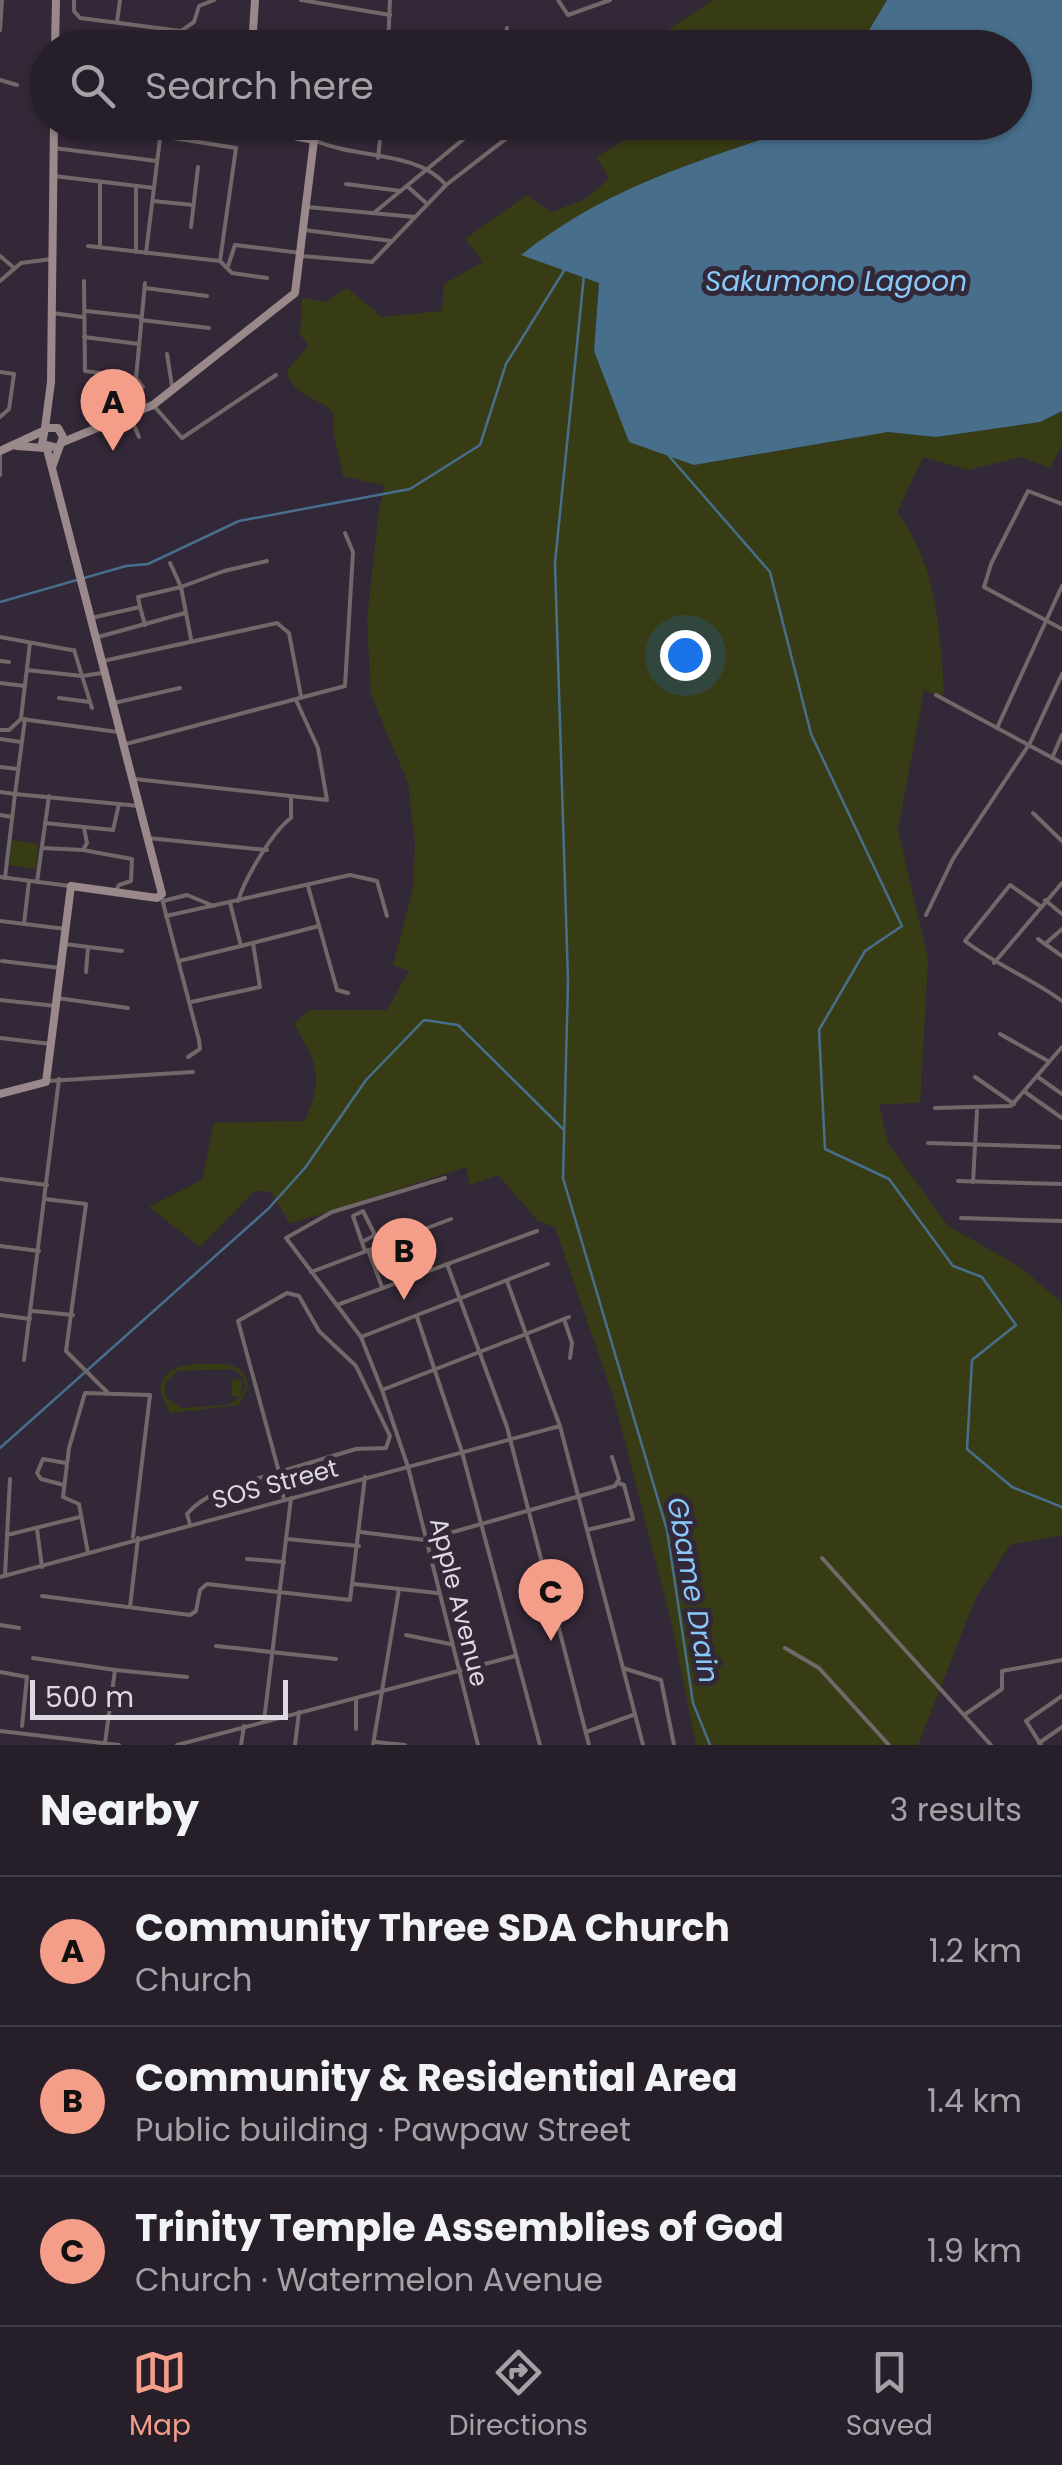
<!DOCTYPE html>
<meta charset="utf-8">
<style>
body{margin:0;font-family:Poppins,sans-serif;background:#2e2731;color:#f1f3f6}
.scale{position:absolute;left:30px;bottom:25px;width:258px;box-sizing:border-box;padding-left:10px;border:5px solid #dfd8e1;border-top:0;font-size:28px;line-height:35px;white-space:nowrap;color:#dfd8e1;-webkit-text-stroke:8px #332837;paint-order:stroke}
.you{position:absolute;left:685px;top:655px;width:35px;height:35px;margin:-25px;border:8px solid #fff;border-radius:50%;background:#1a73e8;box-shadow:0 0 0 15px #1a73e833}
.badge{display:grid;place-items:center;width:65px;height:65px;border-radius:50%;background:#f49e89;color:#111;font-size:32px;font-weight:700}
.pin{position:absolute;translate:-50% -82px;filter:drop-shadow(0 2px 5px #0008)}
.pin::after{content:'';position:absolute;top:52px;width:35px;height:30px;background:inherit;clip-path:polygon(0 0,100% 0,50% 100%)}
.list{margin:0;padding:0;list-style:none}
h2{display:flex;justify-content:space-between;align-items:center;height:130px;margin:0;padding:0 40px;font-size:42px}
h2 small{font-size:32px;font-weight:400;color:#a4a2a8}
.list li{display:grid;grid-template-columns:65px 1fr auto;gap:30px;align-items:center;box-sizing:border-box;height:150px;padding:0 40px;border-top:2px solid #423c46}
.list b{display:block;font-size:38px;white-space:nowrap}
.list p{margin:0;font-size:32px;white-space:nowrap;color:#a4a2a8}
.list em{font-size:32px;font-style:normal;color:#a4a2a8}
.icon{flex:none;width:55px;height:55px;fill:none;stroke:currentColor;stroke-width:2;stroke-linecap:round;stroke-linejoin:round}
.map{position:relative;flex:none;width:1062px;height:1745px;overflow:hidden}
.search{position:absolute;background:#261e29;box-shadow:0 2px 8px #0004;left:30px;right:30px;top:30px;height:110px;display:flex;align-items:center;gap:25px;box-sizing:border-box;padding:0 35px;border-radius:55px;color:#a4a2a8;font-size:38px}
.sheet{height:580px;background:#261e29}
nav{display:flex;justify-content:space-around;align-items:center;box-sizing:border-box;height:140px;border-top:2px solid #423c46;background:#261e29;font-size:28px;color:#a4a2a8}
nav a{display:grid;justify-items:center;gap:5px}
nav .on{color:#f49e89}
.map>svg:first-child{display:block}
.green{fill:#383c15;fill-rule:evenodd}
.water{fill:#476f8c}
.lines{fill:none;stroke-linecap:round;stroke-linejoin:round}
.stream{stroke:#476f8c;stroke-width:2.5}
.street{stroke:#736869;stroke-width:4}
.secondary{stroke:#9a898a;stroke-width:8}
.labels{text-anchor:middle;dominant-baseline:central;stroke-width:10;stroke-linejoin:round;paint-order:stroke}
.street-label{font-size:25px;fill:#dfd8e1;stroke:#332837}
.water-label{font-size:28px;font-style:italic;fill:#88c9f9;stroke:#332837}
</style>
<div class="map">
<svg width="1062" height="1745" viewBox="0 0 1062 1745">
<rect width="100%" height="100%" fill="#332837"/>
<g class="green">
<path d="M713 0H887L859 47 654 48 666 31Z"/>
<path d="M618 123H794L783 132C684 166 605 189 522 255L599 283 594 351 694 465 888 432 936 437 1040 422 1062 411V445L1050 468 1020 457 968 470 923 457 897 513C936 562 940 629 944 690L942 696 924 690 898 830 928 959 920 1103 879 1104 888 1143 948 1226 1020 1267 1060 1301 1062 1308V1535L1010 1545 976 1597 918 1745H696L671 1621 614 1399 555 1227 538 1221 498 1175 470 1185 466 1167 290 1224 271 1192 255 1191 200 1247 149 1207 202 1180 214 1123 305 1121C324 1076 318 1066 294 1024L309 1010H387L409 971 393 965 413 889 415 842 408 783 371 695 367 619 379 509 385 486 343 476 333 430 334 413C317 395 293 398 287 371L308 346 300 334 302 298 326 302 347 288 382 317 442 311 444 284 483 262 465 239 527 195 551 212 584 200 609 179 597 157 630 137Z"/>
<path d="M12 840 38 844 36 869 9 865Z"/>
<path d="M228 1364 242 1370 249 1385 239 1405 170 1413 160 1390C164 1358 203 1365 228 1364ZM232 1369C244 1375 249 1385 241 1396L242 1380 232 1379 231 1396 241 1397 228 1405 181 1408 165 1397V1383L178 1371Z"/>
</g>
<path class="water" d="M887 0H1062V411L1040 422 936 437 888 432 694 465 629 442 594 351 599 283 521 255C605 189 684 166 783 132L794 123 1014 122V48L859 47Z"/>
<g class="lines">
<g class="stream">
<path d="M584 275 555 563 568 981 563 1178 667 1530 693 1703 710 1745"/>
<path d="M669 456 770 572 811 734 902 926 865 951 819 1030 825 1149 889 1179 953 1266 982 1277 1016 1325 972 1360 967 1449 1012 1487 1062 1507"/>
<path d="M0 602 126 566 148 564 239 521 410 489 480 445 506 364 565 269"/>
<path d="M0 1448 268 1209 305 1168 366 1080 424 1020 458 1025 564 1130"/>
</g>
<g class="street">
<path d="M74 0V11L80 18 181 31"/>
<path d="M301 0 390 15"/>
<path d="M558 0 568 15 610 0"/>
<path d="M117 22 120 0"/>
<path d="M0 30 2 0"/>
<path d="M336 42 388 46 390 0"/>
<path d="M174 48 181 31 194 22 199 6 214 0"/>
<path d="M502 48 507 28"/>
<path d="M0 80 17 85"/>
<path d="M316 122 314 140C355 159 416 150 446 185"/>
<path d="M160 136 236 148 220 261"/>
<path d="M54 148 157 161"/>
<path d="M378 158 382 122"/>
<path d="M54 176 154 188"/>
<path d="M100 182V247"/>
<path d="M346 184 401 191"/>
<path d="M407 186 425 202"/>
<path d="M153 201 193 205"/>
<path d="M307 207 415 217"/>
<path d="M375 212 471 133 477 122"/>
<path d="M191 227 198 167"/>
<path d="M304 230 392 241"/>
<path d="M88 246 220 261 232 273 267 278"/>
<path d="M136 252V187"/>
<path d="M146 253 162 122"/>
<path d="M0 256 13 267"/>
<path d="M302 256 372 262 446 185 516 131 519 122"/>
<path d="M228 266 235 245 301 253"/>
<path d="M0 281 21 263 52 259"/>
<path d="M84 281 85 371 136 378 143 387"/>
<path d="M145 288 207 296"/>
<path d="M86 311 141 317"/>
<path d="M52 313 82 317"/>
<path d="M141 320 209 328"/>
<path d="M84 337 139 344"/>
<path d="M167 354 172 386"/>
<path d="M0 372 14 374 9 409 0 417"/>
<path d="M136 378 145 283"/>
<path d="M154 406 182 438 276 375"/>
<path d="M129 414 139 437"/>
<path d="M0 475V451"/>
<path d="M1062 504 1028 491 991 564 984 587 1062 629"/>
<path d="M140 607 138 597 181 587 170 563"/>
<path d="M91 618 140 607 145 625"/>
<path d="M0 637 71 650"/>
<path d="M98 637 185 613"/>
<path d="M191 639 181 587 224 571 267 561"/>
<path d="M74 650 92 708"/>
<path d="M0 661 9 662"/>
<path d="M103 661 277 623 289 633 301 696"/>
<path d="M27 670 82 676 102 673"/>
<path d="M0 683 25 686"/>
<path d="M936 695 1062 763"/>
<path d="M59 698 90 702"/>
<path d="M114 703 180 688"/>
<path d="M21 718 30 643"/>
<path d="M25 719 15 794 139 806"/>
<path d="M997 728 1062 586"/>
<path d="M0 730H9L21 719 118 732"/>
<path d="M0 739 21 742"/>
<path d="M126 744 345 686 353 552 345 533"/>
<path d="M1052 758 1062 735"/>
<path d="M0 767 18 769"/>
<path d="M135 779 327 800 318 748 296 700"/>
<path d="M0 792 15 794 5 878"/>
<path d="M1033 813 1062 841"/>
<path d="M0 815 12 817"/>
<path d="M45 823 113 830 119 804"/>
<path d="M148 838 267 850"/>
<path d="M42 848 83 850 87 843 84 828"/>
<path d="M83 850 132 859 131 881 119 885 115 892"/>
<path d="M0 877 70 886"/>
<path d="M37 882 49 796"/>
<path d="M308 886 337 990 348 993"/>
<path d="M162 899 199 1040 200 1049 188 1057"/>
<path d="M1045 900 1062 914"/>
<path d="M163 901 187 895 214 906"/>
<path d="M238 901C245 878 273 831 291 818V797"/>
<path d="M1040 906 1010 885 965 941C996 965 1031 978 1062 1001"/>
<path d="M926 915 953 859 1030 743 1062 674"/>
<path d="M166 916 350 875 377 881 387 916"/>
<path d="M0 921 66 929"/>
<path d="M24 924 29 881"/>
<path d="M1038 939 1062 956"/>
<path d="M64 944 122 951"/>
<path d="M1045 944 1062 929"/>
<path d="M241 946 319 926"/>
<path d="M2 961 60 968"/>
<path d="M179 961 241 946 230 903"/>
<path d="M994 963 1062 883"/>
<path d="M86 972 88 947"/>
<path d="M57 998 128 1008"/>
<path d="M0 1000 56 1006"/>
<path d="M191 1002 260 987 253 943"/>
<path d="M1000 1034 1048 1061"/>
<path d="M0 1038 51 1044"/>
<path d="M975 1077 1014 1104"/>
<path d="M1038 1077 1062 1094"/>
<path d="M48 1081 193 1072"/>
<path d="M1025 1092 1062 1118"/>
<path d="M935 1108 1011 1106 1062 1047"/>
<path d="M928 1143 1059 1147"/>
<path d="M445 1178 332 1212 286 1238 361 1337 382 1390 408 1467 478 1745"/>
<path d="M0 1179 47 1185"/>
<path d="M958 1181 1062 1184"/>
<path d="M973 1182 977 1111"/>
<path d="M45 1199 86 1204 66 1351 107 1392"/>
<path d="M961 1218 1062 1221"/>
<path d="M415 1232 430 1269"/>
<path d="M362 1242 375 1235 363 1211 353 1216 365 1251"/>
<path d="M0 1246 39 1251"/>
<path d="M368 1250 382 1287"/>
<path d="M447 1264 507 1427 589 1745"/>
<path d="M311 1272 451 1219"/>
<path d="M507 1281 526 1334 569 1317"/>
<path d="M287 1293 299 1296 319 1331 356 1366 390 1436 386 1448 356 1449 279 1472 238 1321Z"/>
<path d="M337 1305 537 1231"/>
<path d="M33 1311 73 1315"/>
<path d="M0 1315 30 1319"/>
<path d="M417 1317 462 1452 540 1745"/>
<path d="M564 1319 572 1343 570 1358"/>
<path d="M361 1337 548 1264"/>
<path d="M24 1360 59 1079"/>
<path d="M382 1390 526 1334 560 1426 643 1745"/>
<path d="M64 1485 41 1479 37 1473 43 1459 66 1463"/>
<path d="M190 1524 187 1514C208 1489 249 1482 279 1472L284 1500"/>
<path d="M37 1529 42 1567"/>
<path d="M587 1530 633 1519 624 1485 618 1483"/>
<path d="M360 1532 425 1540 615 1486 619 1479 612 1457"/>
<path d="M7 1535 80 1517"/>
<path d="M287 1539 359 1546"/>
<path d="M88 1553 79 1504 63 1497 69 1448 85 1393 150 1395 133 1537"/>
<path d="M822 1558 991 1745"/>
<path d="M247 1559 284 1562"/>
<path d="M5 1576 10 1479"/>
<path d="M0 1577 560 1426"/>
<path d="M354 1584 437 1593"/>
<path d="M42 1596 190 1615 196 1611 200 1590 207 1584 350 1600 365 1477"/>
<path d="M130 1607 138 1538"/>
<path d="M0 1625 19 1628"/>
<path d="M406 1635 450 1644"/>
<path d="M216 1646 336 1659"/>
<path d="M785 1648 819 1668 889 1745"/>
<path d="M33 1658 115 1670 105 1743"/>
<path d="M623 1668 661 1680 674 1745"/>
<path d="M115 1670 187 1677"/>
<path d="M0 1672 27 1677 22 1726"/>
<path d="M356 1698V1729"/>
<path d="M964 1715 1002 1689V1671L1062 1660"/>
<path d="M264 1721 291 1498"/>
<path d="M0 1731 119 1745"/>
<path d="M586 1732 633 1715"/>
<path d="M375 1742 405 1745"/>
<path d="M1039 1743 1062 1727"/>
<path d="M177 1745 515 1656"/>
<path d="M241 1745 244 1726"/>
<path d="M295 1745 299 1712"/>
<path d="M373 1745 399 1589"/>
<path d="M1041 1745 1026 1721 1062 1696"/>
</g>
<g class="secondary">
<path d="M55 48 56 0"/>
<path d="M252 48 255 0"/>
<path d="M45 428 51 382 54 122"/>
<path d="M63 442 153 405 295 293 314 140 249 127 247 122"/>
<path d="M17 446 45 448"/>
<path d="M0 451 41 432"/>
<path d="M53 465 63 437 58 428H45L42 444 58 448"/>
<path d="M0 1094 46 1082 71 886 157 898 162 894 47 449"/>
</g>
</g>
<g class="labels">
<g class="street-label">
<text transform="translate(275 1484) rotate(-15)">SOS Street</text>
<text transform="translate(459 1602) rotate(76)">Apple Avenue</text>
</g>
<g class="water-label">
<text x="836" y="281">Sakumono Lagoon</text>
<text transform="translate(693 1590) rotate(80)">Gbame Drain</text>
</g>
</g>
</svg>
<div class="scale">500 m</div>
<div class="you"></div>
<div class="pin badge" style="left:113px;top:451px">A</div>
<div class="pin badge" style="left:404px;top:1300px">B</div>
<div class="pin badge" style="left:551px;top:1641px">C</div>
<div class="search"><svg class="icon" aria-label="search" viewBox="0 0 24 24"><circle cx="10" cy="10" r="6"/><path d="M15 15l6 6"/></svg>Search here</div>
</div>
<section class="sheet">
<h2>Nearby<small>3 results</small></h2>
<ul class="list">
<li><span class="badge">A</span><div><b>Community Three SDA Church</b><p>Church</p></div><em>1.2 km</em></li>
<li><span class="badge">B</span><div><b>Community &amp; Residential Area</b><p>Public building · Pawpaw Street</p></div><em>1.4 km</em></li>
<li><span class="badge">C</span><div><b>Trinity Temple Assemblies of God</b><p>Church · Watermelon Avenue</p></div><em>1.9 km</em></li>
</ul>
</section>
<nav>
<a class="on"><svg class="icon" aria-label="map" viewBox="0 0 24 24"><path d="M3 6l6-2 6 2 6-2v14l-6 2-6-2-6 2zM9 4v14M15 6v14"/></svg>Map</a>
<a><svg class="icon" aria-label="directions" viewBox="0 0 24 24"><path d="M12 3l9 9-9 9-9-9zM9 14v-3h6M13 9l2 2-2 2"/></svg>Directions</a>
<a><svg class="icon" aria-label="saved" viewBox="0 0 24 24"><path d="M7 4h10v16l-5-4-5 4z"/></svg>Saved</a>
</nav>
